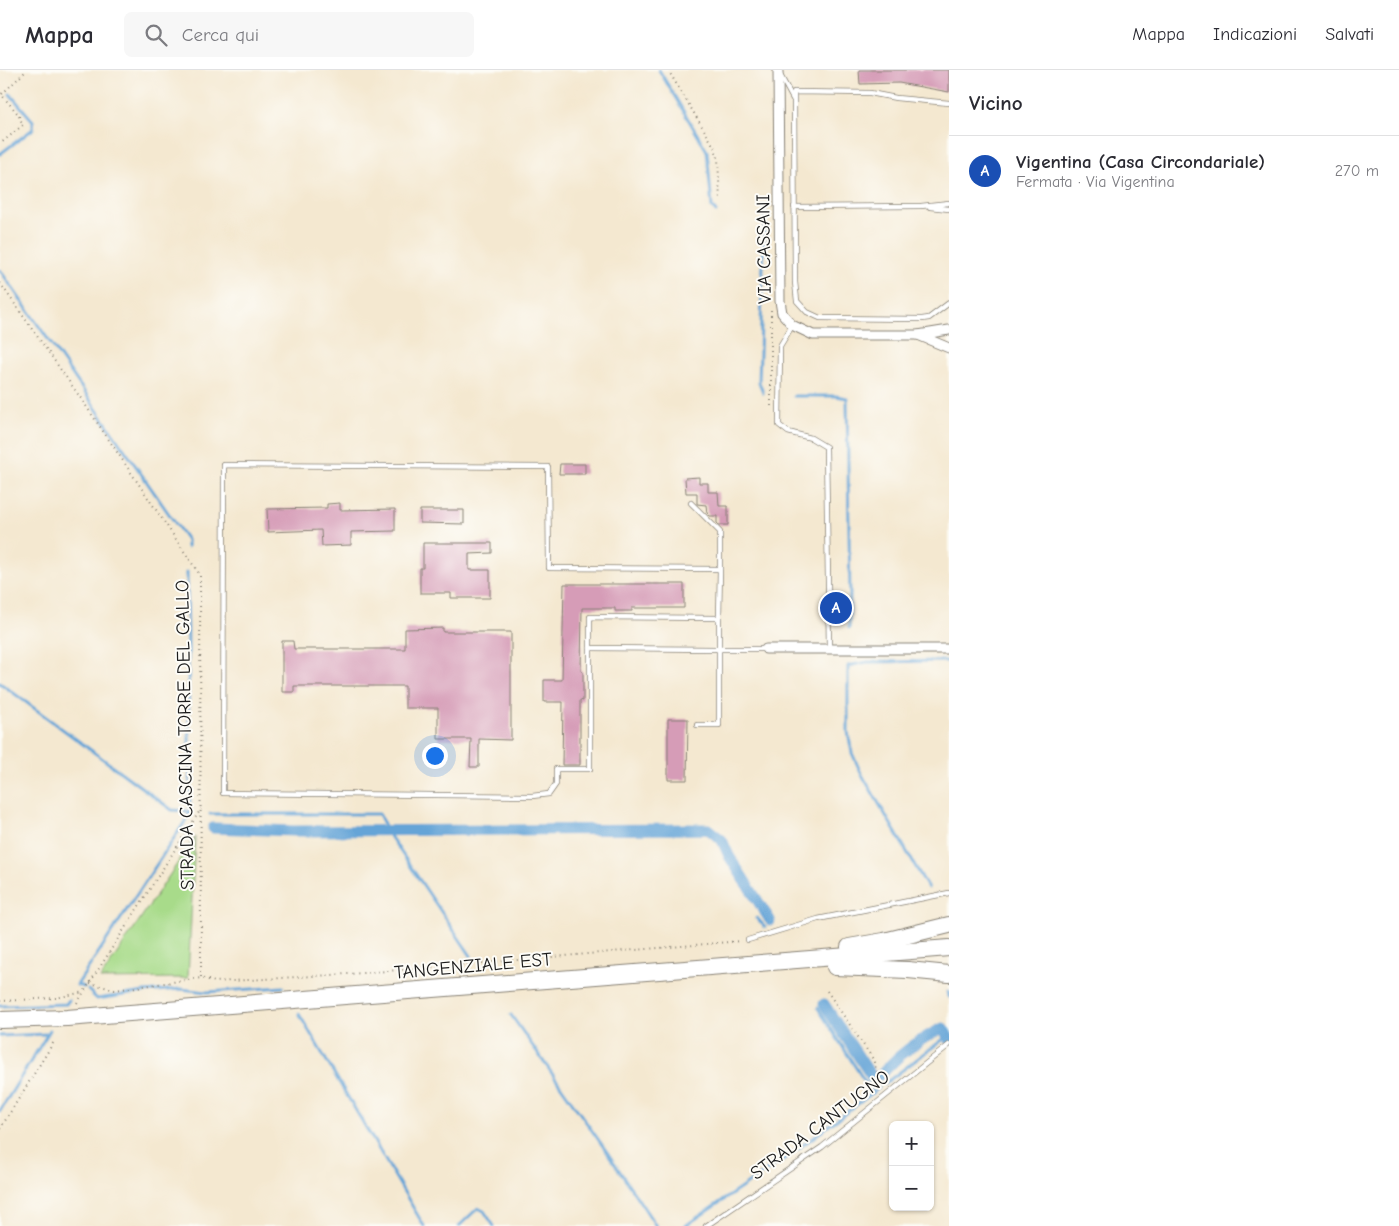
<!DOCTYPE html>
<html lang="it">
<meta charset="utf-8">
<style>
body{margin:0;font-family:"Comic Neue",sans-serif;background:#f7f7f7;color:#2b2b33}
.controls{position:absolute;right:15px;bottom:15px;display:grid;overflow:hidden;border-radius:8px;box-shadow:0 1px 4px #0004}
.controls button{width:45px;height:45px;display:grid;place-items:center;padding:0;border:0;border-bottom:1px solid #e1e1e2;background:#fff;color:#2b2b33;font:25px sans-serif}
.you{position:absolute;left:434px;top:685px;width:18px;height:18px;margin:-12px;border:4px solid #fff;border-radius:50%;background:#1a73e8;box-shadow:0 0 0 8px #1a73e833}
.badge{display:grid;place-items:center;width:32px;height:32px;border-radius:50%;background:#d93025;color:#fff;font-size:16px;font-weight:700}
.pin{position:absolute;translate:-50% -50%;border:2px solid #fff;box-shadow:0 1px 5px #0006}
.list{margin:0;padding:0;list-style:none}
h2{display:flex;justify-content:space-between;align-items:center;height:65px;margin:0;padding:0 20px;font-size:21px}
h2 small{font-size:16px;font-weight:400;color:#7c7c81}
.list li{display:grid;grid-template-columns:32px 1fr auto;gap:15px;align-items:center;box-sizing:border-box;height:70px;padding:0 20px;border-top:1px solid #e1e1e2}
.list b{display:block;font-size:19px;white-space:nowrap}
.list p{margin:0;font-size:16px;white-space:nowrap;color:#7c7c81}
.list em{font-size:16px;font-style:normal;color:#7c7c81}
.icon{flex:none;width:28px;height:28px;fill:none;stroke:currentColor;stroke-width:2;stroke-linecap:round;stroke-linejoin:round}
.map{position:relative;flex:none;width:949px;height:1156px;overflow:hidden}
header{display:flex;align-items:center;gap:30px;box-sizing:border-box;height:70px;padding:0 25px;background:#fff;border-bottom:1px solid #e1e1e2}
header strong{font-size:24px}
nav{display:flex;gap:28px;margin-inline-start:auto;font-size:18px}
.search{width:350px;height:45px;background:#f7f7f7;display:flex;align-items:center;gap:12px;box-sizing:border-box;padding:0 18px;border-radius:8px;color:#7c7c81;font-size:19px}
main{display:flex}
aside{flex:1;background:#fff}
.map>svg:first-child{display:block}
.green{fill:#a8db8a;stroke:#627c53}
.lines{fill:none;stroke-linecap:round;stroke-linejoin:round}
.stream{stroke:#65a4d7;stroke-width:3}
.canal{stroke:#65a4d7;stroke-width:11}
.building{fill:#d69cb7}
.lane-casing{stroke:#888276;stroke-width:6}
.street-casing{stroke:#888276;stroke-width:11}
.highway-casing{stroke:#888276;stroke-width:18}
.path{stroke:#888276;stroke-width:2;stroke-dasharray:1 4;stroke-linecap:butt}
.lane{stroke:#fff;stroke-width:4.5}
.street{stroke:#fff;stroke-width:9}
.highway{stroke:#fff;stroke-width:16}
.labels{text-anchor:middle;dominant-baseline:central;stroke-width:4;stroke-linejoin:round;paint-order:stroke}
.street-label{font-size:19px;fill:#1c1c1c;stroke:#fdfcf7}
</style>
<header>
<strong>Mappa</strong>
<div class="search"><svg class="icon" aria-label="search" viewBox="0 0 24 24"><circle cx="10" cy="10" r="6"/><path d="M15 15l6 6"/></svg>Cerca qui</div>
<nav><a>Mappa</a><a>Indicazioni</a><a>Salvati</a></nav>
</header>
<main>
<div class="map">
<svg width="949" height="1156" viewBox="0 0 949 1156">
<rect width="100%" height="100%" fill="#fdfcf7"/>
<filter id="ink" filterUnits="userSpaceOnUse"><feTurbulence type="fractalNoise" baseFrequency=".02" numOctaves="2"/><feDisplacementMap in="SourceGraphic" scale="10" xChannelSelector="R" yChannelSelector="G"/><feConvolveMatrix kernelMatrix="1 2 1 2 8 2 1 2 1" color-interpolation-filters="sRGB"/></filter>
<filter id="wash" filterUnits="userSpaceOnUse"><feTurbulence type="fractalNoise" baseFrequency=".0096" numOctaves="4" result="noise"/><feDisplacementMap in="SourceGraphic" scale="20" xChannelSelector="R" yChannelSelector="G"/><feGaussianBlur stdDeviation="1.12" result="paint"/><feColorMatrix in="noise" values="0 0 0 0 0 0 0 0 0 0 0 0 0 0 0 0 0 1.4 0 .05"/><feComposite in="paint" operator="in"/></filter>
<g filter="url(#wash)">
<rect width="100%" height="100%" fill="#f4e8d0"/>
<path class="green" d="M195 767 188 908 100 909Z"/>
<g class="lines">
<g class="stream">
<path d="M659 0 707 81 712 137 716 142"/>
<path d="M0 84 33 59V51L10 24"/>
<path d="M0 200 187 470V477"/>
<path d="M763 323 759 312 765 135"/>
<path d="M794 326H836L847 328 850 525 849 558"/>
<path d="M0 613 172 740 186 741 190 744"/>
<path d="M210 744H379L385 756"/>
<path d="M390 766 471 886"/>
<path d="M928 818 861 703 852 683 848 662V596L867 592 949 591"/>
<path d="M757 848 765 857"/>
<path d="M84 917 77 915 190 744 187 502"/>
<path d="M88 920 97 929 144 922 181 919 207 922 283 917"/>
<path d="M948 922 949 927"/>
<path d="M0 936 66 934 69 930"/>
<path d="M818 938 872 1023"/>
<path d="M299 944 424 1156"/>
<path d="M511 945 607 1082 656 1156"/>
<path d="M0 966 47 964"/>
<path d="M884 1014 949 965"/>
<path d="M0 1041 50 960"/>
<path d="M459 1156 478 1138 484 1141 494 1156"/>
<path d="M685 1156 787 1087 879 1018"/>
</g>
<g class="canal">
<path d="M213 758 294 761 708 759 722 770 729 786 770 850"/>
<path d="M824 934 874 1010"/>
<path d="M881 1005C897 986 920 969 943 958L949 969"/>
</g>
</g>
<g id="blocks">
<g class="building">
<path d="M859 0H949V22L899 13 860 14Z"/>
<path d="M560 394H585V404H559Z"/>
<path d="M699 407V413H708V422H718L719 436H728V455H719L717 453V446H710L707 443 706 435 697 434V423H686L685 408Z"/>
<path d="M340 433V440L395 439V461L351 462V475L322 476 321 460 268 462 267 439 327 438V434Z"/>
<path d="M420 440H464V454L420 453Z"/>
<path d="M423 473H492V483L469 484V500H490V528H451V523H420V498H423Z"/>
<path d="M564 514H684V538H632V541H615V538H582L581 601 583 602V631L580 630V695H562L563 632H544V610H562Z"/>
<path d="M443 558V562H511V670L479 669V697H470L471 669H438V638H405V616H294V622H282V571H293L294 579H405V559Z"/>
<path d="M668 649H688L687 710H668Z"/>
</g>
</g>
</g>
<g filter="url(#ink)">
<use href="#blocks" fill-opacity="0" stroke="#888276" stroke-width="1"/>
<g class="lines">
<g class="lane-casing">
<g id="lane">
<path d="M780 5 793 29"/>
<path d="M949 33 896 28 870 23 794 22 795 212 797 231 807 242 820 248 922 249 929 248 949 233"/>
<path d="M794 137 921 136 949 133"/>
<path d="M930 137 949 139"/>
<path d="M792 256 780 276 779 355 788 362 811 368 826 377 829 579"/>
<path d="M719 548 720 499"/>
<path d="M590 578V699H556V714L549 724 532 726 223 723 224 395 548 397 549 498 720 499V462L691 433"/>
<path d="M697 655H719V548L590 547V578L719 579H766"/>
<path d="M748 870 818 849 949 823"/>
<path d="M706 1156 822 1077 949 975"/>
</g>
</g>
<g class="street-casing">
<g id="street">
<path d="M778 0 780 231 782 243 792 255 813 265H918L949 260"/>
<path d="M918 265 949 278"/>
<path d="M766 579H949"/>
</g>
</g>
<g class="highway-casing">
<g id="highway">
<path d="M849 877 884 871 949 855"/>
<path d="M835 897 908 900 949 904"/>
<path d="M0 950 67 948 949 878"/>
</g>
</g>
<g class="path">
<path d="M668 0 715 78 718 88 720 131"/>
<path d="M0 23 18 44 23 55 0 74"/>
<path d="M2 24 27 0"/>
<path d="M0 213 82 330 200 505 201 908"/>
<path d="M771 240V336"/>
<path d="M90 913 115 920 201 908 215 912 364 903 741 871"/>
<path d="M827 921 873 989 880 1012 884 1018"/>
<path d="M0 931 56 928 84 922"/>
<path d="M77 933 201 739"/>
<path d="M0 1059 55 970"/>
</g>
<use href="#lane" class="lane"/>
<use href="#street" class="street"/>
<use href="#highway" class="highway"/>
</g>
</g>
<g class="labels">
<g class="street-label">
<text transform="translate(764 179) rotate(-91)">VIA CASSANI</text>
<text transform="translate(185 665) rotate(-91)">STRADA CASCINA TORRE DEL GALLO</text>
<text transform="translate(473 896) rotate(-5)">TANGENZIALE EST</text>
<text transform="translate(820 1055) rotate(-37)">STRADA CANTUGNO</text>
</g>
</g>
</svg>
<div class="controls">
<button>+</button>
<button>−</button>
</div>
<div class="you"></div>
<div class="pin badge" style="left:836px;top:538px;background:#1a4fb4">A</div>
</div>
<aside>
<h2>Vicino<small></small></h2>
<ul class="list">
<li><span class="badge" style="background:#1a4fb4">A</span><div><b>Vigentina (Casa Circondariale)</b><p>Fermata · Via Vigentina</p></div><em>270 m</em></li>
</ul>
</aside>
</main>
